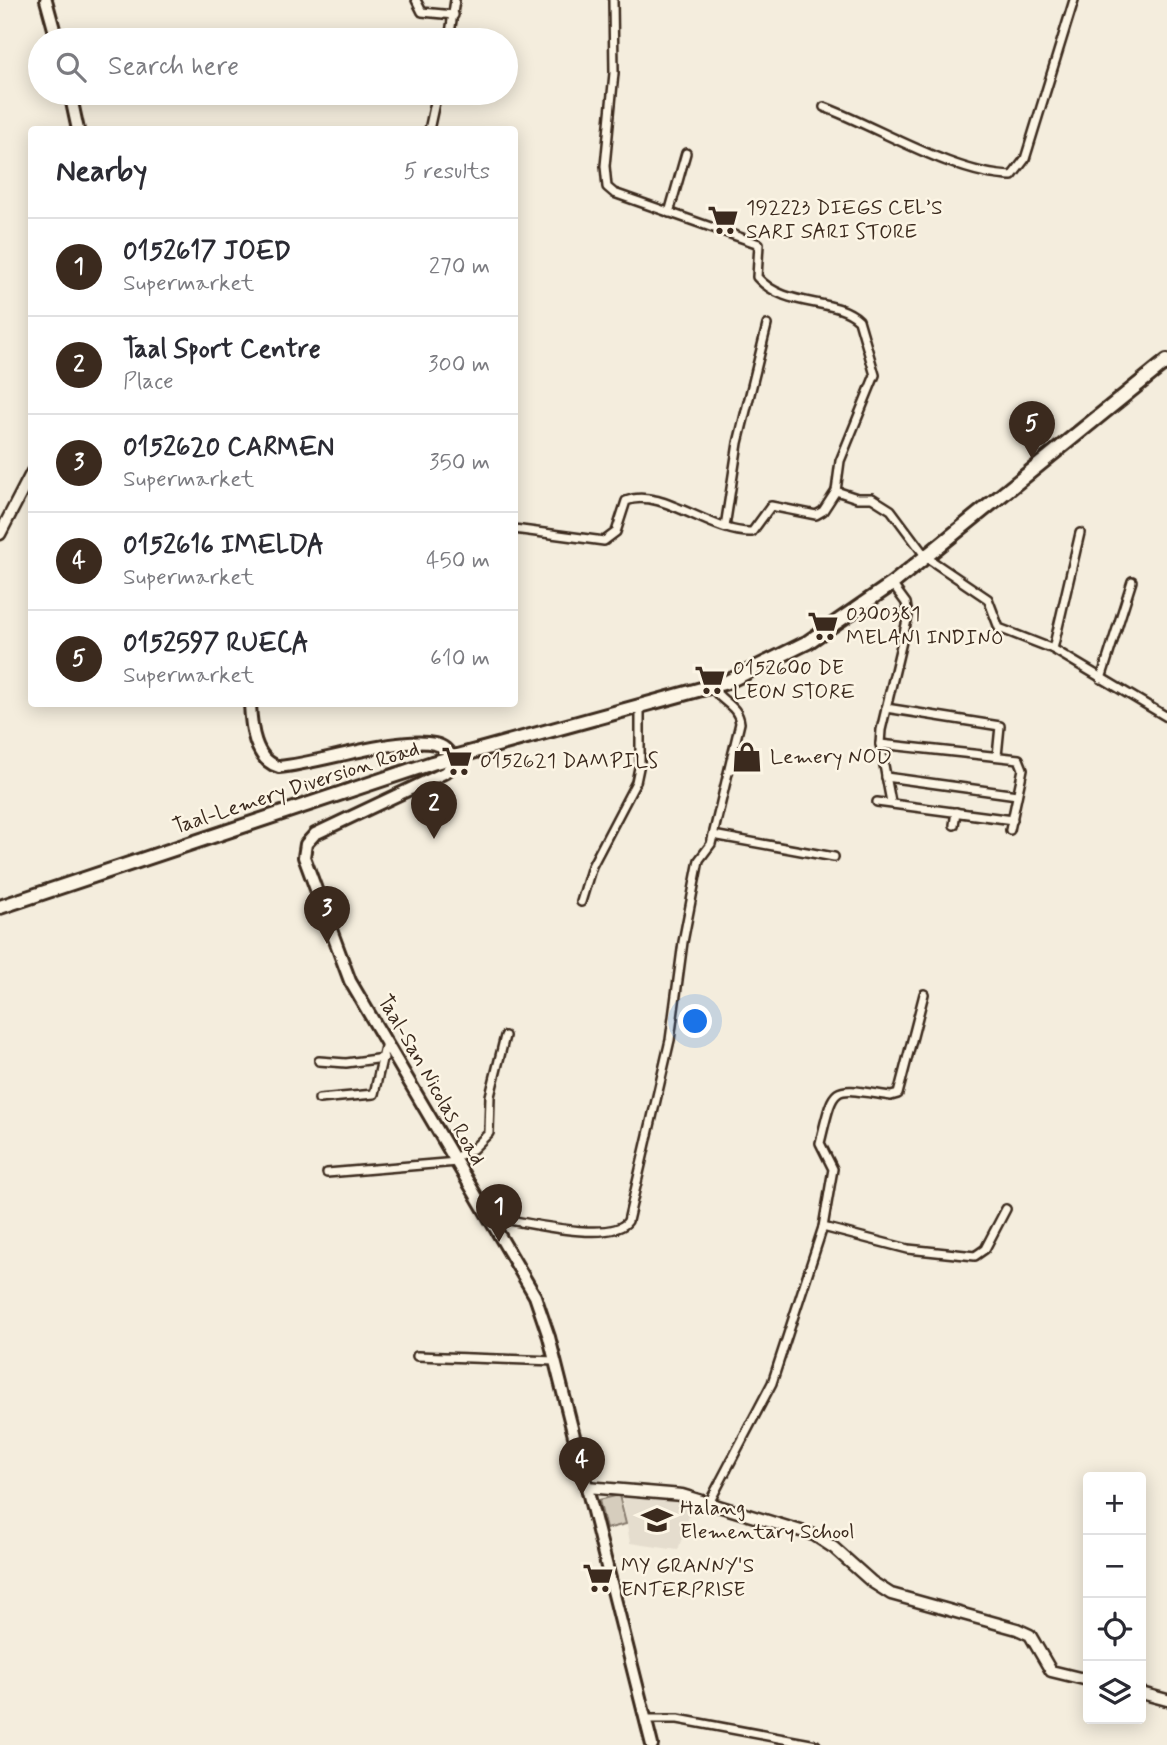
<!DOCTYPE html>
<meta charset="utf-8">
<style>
body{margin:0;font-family:Mynerve,sans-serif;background:#f2f2f3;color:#2b2b33}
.controls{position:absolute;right:21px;bottom:21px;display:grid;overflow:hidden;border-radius:7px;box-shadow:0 4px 18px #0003}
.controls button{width:63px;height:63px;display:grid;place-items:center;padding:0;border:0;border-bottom:2px solid #e1e1e2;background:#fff;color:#2b2b33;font:35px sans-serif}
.you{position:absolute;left:696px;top:1022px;width:24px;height:24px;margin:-18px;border:5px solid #fff;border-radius:50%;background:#1a73e8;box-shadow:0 0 0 10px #1a73e833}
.badge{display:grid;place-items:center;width:46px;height:46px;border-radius:50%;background:#3b2a1e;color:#fff;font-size:23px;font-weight:700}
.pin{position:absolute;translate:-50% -58px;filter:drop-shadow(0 2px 4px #0008)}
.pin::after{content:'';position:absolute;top:37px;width:24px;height:21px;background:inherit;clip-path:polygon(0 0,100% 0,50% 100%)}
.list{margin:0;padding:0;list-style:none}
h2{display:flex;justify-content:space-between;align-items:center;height:91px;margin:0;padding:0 28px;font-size:30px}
h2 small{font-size:23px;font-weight:400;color:#7c7c81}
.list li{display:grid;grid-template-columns:46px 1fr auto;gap:21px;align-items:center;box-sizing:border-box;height:98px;padding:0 28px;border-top:2px solid #e1e1e2}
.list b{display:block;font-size:26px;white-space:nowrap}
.list p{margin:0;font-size:23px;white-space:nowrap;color:#7c7c81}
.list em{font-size:23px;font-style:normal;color:#7c7c81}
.icon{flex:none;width:38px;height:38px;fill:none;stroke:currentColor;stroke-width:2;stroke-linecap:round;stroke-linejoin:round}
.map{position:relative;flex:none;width:1167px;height:1745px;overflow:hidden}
.search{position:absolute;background:#fff;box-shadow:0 4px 18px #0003;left:28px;top:28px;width:490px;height:77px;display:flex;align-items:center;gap:18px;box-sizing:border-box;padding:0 24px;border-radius:38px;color:#7c7c81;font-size:26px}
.panel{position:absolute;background:#fff;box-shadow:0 4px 18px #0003;left:28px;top:126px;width:490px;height:581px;border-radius:7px}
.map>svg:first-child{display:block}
.built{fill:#e5ddce}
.green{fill:#d6cdbd;stroke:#887c6e;stroke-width:2}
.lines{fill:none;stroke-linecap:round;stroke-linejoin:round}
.minor-casing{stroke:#3b2a1e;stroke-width:12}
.tertiary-casing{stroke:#3b2a1e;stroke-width:15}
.secondary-casing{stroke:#3b2a1e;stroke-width:16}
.primary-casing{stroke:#3b2a1e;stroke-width:18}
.minor{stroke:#fcf5e5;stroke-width:7}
.tertiary{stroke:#fcf5e5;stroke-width:10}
.secondary{stroke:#fcf5e5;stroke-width:10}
.primary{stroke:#fcf5e5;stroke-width:12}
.labels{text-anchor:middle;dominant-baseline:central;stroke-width:5;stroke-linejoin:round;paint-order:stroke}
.poi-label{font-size:21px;fill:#3b2a1e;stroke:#fcf5e5;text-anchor:start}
.street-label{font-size:21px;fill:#3b2a1e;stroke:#fcf5e5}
</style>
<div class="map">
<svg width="1167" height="1745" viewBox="0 0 1167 1745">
<rect width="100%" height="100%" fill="#f4eddd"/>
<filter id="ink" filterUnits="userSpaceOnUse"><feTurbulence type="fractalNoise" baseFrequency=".0143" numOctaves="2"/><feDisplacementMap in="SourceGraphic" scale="14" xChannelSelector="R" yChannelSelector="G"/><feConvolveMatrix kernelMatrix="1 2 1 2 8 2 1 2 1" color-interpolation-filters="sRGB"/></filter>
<g filter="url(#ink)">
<path class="built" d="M621 1489 695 1498 678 1550 630 1543Z"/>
<path class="green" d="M619 1495 626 1524 606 1529 599 1500Z"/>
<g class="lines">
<g class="minor-casing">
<g id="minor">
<path d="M416 0 422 12 454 15"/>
<path d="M613 0 614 73 605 166 607 187 614 193 759 244 757 277C786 310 834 296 859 320L875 375 840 461 836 491 857 498H872L891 510 926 557 988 599 999 628 1053 649 1167 717"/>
<path d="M345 40H350"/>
<path d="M449 40 455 0"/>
<path d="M824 107C878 127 954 175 1012 176L1025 159 1074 0"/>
<path d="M429 130 437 93"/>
<path d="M669 213 686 153"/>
<path d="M725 527 738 443 767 325"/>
<path d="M514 529 604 541 616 532 626 501C660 486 712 534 752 532L771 506 816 515 823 511 836 491"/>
<path d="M1053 649 1080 533"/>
<path d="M1101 679 1132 581"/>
<path d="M886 708 1000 726 997 756"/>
<path d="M880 744 1019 759 1023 769 1010 830"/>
<path d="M886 777 1017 795"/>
<path d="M877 802 1013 820"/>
<path d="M891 802 880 744 881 730 908 616 906 603 892 584"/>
<path d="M954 825 956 812"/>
<path d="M713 835 834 857"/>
<path d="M581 902 592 866 636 782 640 763V708"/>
<path d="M319 1061 346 1063 384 1058"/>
<path d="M319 1099 374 1094 386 1042"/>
<path d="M454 1158 473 1149 489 1133 490 1096 505 1036"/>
<path d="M327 1173 457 1162"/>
<path d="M488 1216C516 1220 612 1245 628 1221L670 1040 683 942 699 860 711 844 740 723C738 704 719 702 712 686"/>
<path d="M823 1227 833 1169 820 1143C835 1082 830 1087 891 1096L898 1094 924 994"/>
<path d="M417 1356 555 1361"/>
<path d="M709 1503 772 1383 823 1227 908 1249 975 1256 985 1249 1006 1209"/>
<path d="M645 1719H678L816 1745"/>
</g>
</g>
<g class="tertiary-casing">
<g id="tertiary">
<path d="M0 534 32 472"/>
<path d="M587 1487 682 1495 814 1535 834 1548 872 1582 891 1594 1017 1629 1030 1635 1051 1671 1088 1680"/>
<path d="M1141 1693 1167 1700"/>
</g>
</g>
<g class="secondary-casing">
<g id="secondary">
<path d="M46 0 57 40"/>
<path d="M70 93 78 130"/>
<path d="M250 704C251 726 254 760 279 767 322 763 397 736 435 744 444 746 447 750 452 757L450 768 444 773 315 834 306 844 304 857 350 981 535 1296 549 1337 652 1745"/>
</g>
</g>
<g class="primary-casing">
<path id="primary" d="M0 907 432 763 727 682 808 642 892 584 1167 361"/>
</g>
<use href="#minor" class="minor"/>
<use href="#tertiary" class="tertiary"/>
<use href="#secondary" class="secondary"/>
<use href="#primary" class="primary"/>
</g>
</g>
<defs>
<g id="supermarket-bare" transform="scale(2.415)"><path d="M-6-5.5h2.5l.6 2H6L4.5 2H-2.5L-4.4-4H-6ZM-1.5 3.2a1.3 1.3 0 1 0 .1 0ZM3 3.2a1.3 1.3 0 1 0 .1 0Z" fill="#3b2a1e" stroke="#fcf5e5" stroke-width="2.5" paint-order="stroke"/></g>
<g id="shop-bare" transform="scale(2.415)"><path d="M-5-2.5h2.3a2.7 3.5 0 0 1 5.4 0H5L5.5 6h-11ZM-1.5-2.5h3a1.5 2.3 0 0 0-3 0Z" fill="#3b2a1e" stroke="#fcf5e5" stroke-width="2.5" paint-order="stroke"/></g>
<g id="school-bare" transform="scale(2.415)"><path d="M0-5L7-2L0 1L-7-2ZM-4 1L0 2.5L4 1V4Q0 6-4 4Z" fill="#3b2a1e" stroke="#fcf5e5" stroke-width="2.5" paint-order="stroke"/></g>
</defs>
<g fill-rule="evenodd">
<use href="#supermarket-bare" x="723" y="220"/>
<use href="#supermarket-bare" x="823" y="626"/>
<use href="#supermarket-bare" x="710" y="680"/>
<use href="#shop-bare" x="747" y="757"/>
<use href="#supermarket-bare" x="457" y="761"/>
<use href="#school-bare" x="657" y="1520"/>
<use href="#supermarket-bare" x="598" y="1578"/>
</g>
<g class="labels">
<g class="poi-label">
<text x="746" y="208">192223 DIEGS CEL’S<tspan x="746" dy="24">SARI SARI STORE</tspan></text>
<text x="846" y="614">0300381<tspan x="846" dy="24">MELANI INDINO</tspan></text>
<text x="733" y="668">0152600 DE<tspan x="733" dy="24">LEON STORE</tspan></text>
<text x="770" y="757">Lemery NOD</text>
<text x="480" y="761">0152621 DAMPILS</text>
<text x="680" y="1508">Halang<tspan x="680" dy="24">Elementary School</tspan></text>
<text x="621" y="1566">MY GRANNY'S<tspan x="621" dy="24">ENTERPRISE</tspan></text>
</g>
<g class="street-label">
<text transform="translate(296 788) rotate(-18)">Taal-Lemery Diversion Road</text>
<text transform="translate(431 1080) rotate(60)">Taal-San Nicolas Road</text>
</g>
</g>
</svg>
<div class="controls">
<button>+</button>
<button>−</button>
<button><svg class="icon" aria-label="locate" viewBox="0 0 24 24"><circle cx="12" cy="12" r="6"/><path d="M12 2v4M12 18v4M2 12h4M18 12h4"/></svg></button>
<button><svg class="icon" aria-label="layers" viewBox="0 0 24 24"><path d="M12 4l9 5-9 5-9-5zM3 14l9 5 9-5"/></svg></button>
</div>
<div class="you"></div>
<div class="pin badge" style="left:499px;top:1242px">1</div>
<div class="pin badge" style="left:434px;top:839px">2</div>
<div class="pin badge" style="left:327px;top:944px">3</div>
<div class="pin badge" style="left:582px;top:1495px">4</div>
<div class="pin badge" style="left:1032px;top:459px">5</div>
<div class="search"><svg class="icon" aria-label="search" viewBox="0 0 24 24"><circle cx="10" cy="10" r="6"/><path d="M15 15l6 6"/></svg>Search here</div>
<section class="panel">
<h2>Nearby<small>5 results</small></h2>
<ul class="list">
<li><span class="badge">1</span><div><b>0152617 JOED</b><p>Supermarket</p></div><em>270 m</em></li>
<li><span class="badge">2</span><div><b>Taal Sport Centre</b><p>Place</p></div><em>300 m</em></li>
<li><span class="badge">3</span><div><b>0152620 CARMEN</b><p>Supermarket</p></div><em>350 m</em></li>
<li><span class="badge">4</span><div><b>0152616 IMELDA</b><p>Supermarket</p></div><em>450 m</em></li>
<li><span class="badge">5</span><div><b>0152597 RUECA</b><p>Supermarket</p></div><em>610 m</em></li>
</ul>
</section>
</div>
